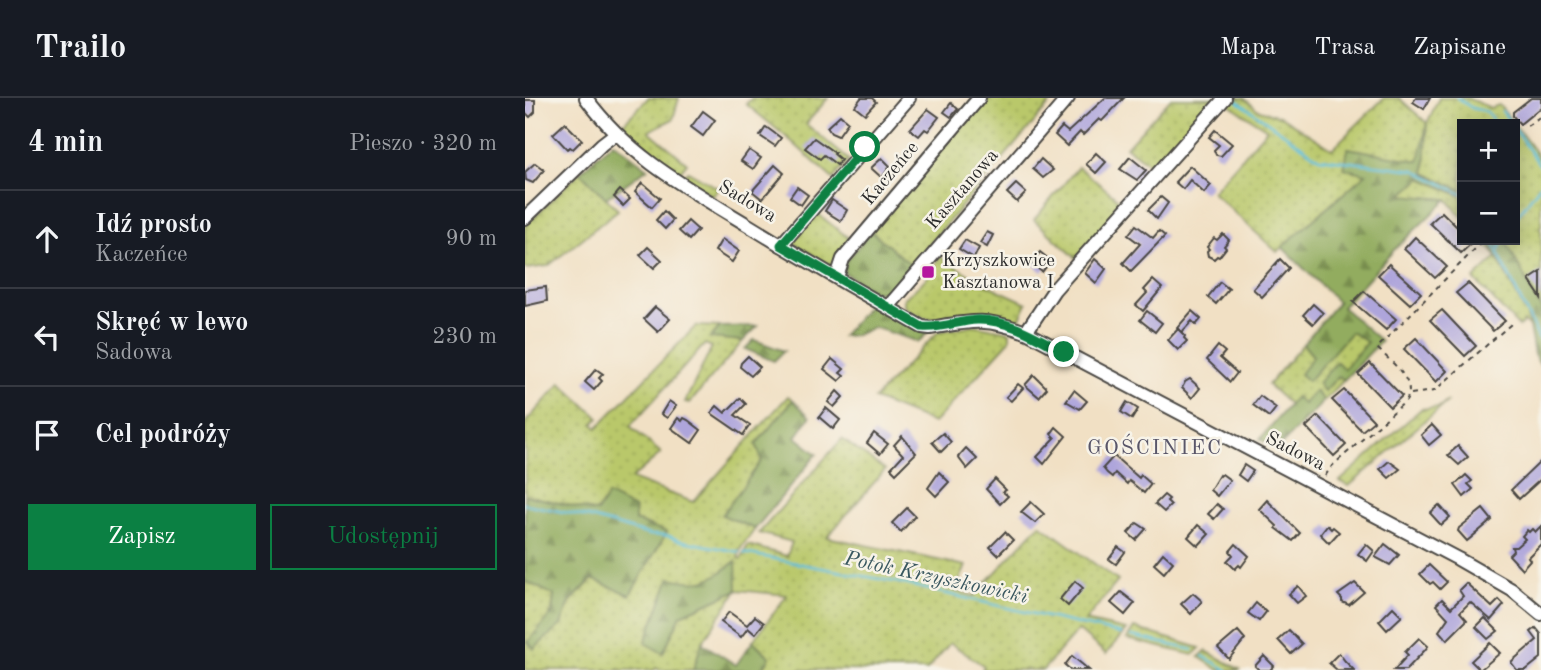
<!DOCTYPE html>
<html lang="pl">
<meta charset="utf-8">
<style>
body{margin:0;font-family:"Old Standard TT",serif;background:#20242c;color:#f1f3f6}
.controls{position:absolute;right:21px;top:21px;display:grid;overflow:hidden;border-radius:0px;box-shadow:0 4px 18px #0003}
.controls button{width:63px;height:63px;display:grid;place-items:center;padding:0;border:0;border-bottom:2px solid #363941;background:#171b24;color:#f1f3f6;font:35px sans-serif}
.stop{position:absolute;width:21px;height:21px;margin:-16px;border:5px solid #0b8043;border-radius:50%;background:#fff}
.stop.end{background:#0b8043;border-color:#fff;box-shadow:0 2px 7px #0008}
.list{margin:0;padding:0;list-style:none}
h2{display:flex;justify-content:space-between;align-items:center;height:91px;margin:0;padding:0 28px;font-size:30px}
h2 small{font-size:23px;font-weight:400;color:#9ea1a6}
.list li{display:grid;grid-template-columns:46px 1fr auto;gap:21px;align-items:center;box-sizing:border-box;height:98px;padding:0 28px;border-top:2px solid #363941}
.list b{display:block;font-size:26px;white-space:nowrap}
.list p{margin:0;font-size:23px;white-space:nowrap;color:#9ea1a6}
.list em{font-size:23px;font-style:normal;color:#9ea1a6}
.actions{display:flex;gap:14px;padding:21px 28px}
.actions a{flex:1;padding:16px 0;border:2px solid #0b8043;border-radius:0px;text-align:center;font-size:24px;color:#0b8043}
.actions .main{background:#0b8043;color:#fff}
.icon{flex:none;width:38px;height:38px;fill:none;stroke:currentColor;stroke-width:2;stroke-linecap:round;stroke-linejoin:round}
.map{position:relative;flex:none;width:1016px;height:572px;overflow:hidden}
header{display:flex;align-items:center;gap:42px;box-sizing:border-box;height:98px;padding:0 35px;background:#171b24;border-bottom:2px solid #363941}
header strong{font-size:33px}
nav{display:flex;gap:38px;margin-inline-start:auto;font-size:24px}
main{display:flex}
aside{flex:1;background:#171b24}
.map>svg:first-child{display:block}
.grass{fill:url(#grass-dots);stroke:#727a4a;stroke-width:2;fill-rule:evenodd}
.forest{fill:url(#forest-firs);stroke:#5e6c44;stroke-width:2}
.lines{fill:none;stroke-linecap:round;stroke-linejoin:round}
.stream{stroke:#5abed9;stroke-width:2.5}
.building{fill:#aea5db}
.minor-casing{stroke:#494642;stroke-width:16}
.path{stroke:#494642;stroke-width:2;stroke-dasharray:5 5;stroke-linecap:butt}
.minor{stroke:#fff;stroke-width:12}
.route{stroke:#0b8043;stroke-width:9}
.poi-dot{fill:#b5179e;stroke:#f7f3e8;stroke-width:2.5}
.labels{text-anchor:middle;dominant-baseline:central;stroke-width:5;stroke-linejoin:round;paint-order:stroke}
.street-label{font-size:19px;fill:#2b2b2b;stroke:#f7f3e8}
.poi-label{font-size:19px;fill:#2b2b2b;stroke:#f7f3e8;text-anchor:start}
.neighbourhood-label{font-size:21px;letter-spacing:2px;fill:#595669;stroke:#f7f3e8}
.water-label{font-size:21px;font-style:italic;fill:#39575f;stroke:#f7f3e8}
</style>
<header>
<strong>Trailo</strong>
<nav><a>Mapa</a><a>Trasa</a><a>Zapisane</a></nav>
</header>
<main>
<aside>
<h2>4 min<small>Pieszo · 320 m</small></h2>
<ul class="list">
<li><svg class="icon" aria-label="ahead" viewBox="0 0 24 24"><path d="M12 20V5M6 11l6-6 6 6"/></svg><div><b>Idź prosto</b><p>Kaczeńce</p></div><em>90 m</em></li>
<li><svg class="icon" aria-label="left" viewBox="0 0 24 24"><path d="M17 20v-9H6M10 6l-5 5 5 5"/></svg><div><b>Skręć w lewo</b><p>Sadowa</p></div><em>230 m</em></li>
<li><svg class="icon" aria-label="arrive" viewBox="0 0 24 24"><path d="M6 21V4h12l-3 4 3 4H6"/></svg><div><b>Cel podróży</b></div></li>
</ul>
<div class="actions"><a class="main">Zapisz</a><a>Udostępnij</a></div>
</aside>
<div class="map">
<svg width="1016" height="572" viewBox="0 0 1016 572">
<defs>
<pattern id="grass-dots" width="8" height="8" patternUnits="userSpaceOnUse" patternTransform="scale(1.75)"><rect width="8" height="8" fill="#b9c86a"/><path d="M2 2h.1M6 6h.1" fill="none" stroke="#9fac5c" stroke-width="1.8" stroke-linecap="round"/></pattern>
<pattern id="forest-firs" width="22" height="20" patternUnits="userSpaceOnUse" patternTransform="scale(1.75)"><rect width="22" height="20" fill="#92ac5e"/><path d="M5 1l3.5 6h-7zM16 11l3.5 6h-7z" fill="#778c4e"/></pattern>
</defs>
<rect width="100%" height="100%" fill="#f7f3e8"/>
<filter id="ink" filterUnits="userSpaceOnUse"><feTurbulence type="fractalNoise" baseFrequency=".0143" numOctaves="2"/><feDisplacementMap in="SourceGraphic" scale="14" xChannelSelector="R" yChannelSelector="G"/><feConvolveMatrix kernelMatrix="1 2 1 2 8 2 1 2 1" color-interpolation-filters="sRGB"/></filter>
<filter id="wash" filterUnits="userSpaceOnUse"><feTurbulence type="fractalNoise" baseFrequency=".00686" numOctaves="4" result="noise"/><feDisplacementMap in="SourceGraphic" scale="28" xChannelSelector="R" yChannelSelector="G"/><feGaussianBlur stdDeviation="1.57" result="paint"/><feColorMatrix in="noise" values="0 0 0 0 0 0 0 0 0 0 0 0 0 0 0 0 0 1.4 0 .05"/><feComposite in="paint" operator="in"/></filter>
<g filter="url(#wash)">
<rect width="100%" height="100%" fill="#f1e0c4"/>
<g class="grass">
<path d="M123 0H154L148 21 124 33 162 65 153 76 123 55 94 30Z"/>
<path d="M227 0H303L281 26 324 62 308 81 265 42 221 6Z"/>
<path d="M459 0H530L386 167 346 133Z"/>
<path d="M646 0H695L632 72 601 49Z"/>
<path d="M706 0H719L732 11 757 19 807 51 859 0H874L902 25 914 0H942L966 10 974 7 989 26H937V92L900 75 902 32 895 63 842 75 752 154 687 94 742 31 702 5Z"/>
<path d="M990 27 1016 62V128L1014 130 1016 133V211L980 142H990Z"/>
<path d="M553 69 601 107 551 160 509 122Z"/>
<path d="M163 73 193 90 188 98 158 79Z"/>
<path d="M55 74 93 112 23 168 0 171V128Z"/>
<path d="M896 80 937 98V119L922 101 876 98Z"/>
<path d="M289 113 330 145 310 170 264 142Z"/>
<path d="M957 142H963L1002 217 1005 230 999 224 994 229 949 181 972 159Z"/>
<path d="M414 158 456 184 502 205 494 222C483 219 471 214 460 214 428 215 407 232 379 208V200C394 189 408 176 414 158Z"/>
<path d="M449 227 485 234V242L409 325 349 301 413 234Z"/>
<path d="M171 228 195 229 186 240 218 243 165 305 160 304 187 249 180 246 105 328 136 355 106 381 168 404 263 298 268 302 231 346 237 362 198 417 230 431 216 450 213 460 216 461 223 447 262 458 267 444 234 435 317 341 360 372 302 439 441 468 430 493 449 498 515 426 593 483 560 523 601 532 581 556 553 532 518 572H457L459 568 425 545 402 572H237L245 559 228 543 262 497 212 492 177 545 168 572H135L131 570 129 572H0V483L29 496 27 515 3 544 36 527 45 504 68 481 142 434 110 423 83 397 72 414 0 397V325L36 285 74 320 68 326 72 330ZM210 464 212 492 156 517 168 485 185 483Z"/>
<path d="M826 234 842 244 819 272 811 264 794 285 799 293 814 278 819 282 799 303 790 293 778 306 771 299 764 306 743 287 778 246 788 258Z"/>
<path d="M923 303 824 388 815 383 896 311 914 309Z"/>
<path d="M609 530 675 550 668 557 602 541Z"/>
<path d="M681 553 714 571 716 572H694L674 559Z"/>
</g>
<g class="forest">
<path d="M902 26 900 75 937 92V98L896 80 877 97 922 101 869 152 817 209 856 243 819 282 814 278 799 293 793 285 812 264 819 271 842 244 826 234 783 283 775 276 788 258 778 246 813 204 757 149 841 76 819 70 823 50 894 63Z"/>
<path d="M88 44 123 70 81 100 55 74Z"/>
<path d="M346 133 386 167 363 193 349 194 318 174 321 163Z"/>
<path d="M963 142H980L1016 211V268L1009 257 1002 217Z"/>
<path d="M346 205 402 235 394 244 348 229 331 237 317 238Z"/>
<path d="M233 228 218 243 185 240 195 229Z"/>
<path d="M229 242 259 253 249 263 220 251Z"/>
<path d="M790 293 799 303 752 351 735 341 771 299 778 306Z"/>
<path d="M268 302 285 319 271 339 292 356 230 431 197 417 237 362 231 346Z"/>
<path d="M0 397 72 414 83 397 110 411V423L142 434 105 497 67 481 45 504 36 527 9 551 3 544 27 515 29 497 0 483Z"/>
<path d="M211 463 212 492 156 517 138 555 120 545 145 480C179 488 185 483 211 463Z"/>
<path d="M228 543 245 559 237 572H168L177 545 211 567Z"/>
</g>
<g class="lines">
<g class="stream">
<path d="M708 0 794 60 890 72 937 96"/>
<path d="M932 0C937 3 942 7 947 10 960 14 964 10 968 26"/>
<path d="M977 13 987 26"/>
<path d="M990 31 1016 69"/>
<path d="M990 121 1016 86"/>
<path d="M967 142 1016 245"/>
<path d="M974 152 978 142"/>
<path d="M0 406 63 419 125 437 144 438 153 442 214 454"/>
<path d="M219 455 375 485 596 536"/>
<path d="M607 538 668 552"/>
<path d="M678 558 702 572"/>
</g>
</g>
<g id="blocks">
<g class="building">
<path d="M336 0H347L351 4 340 16 330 8Z"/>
<path d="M580 0H599L577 23 574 21 558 37 555 34 542 48 530 37 537 29 543 34Z"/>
<path d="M891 0H905L899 11 888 4Z"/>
<path d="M1006 0H1016V9L995 26 988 18V14Z"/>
<path d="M0 2H10V14L5 19 0 14Z"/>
<path d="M426 5 433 11 426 19 419 14Z"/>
<path d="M403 11 414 19 403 33 400 31 394 38 385 31Z"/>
<path d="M178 13 190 22 178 38 166 29Z"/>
<path d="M315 17 323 24 313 38 306 35 302 29Z"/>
<path d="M40 25 57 42 48 51 45 49 42 51 28 36Z"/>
<path d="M241 29 256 40 250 48 235 38Z"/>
<path d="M690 32 707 46 696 58 691 57 689 52 694 47 684 39Z"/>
<path d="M289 40 310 55 309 56 316 62 312 67 299 57 295 61 280 50Z"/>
<path d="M224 52 236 60 228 71 216 63Z"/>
<path d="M571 55 581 64 571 75 561 66Z"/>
<path d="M605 59 621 72 612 82 595 71Z"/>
<path d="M357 60 365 68 357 80 346 70Z"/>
<path d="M516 61 528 72 518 80 508 71Z"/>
<path d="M10 65 19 72 8 85 1 82 0 74Z"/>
<path d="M250 67 259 75 237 101 227 93Z"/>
<path d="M665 68 686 87 679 95 665 82 658 91 650 84Z"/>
<path d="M117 85 135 100 127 109 110 94Z"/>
<path d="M491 86 501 95 492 104 482 95Z"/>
<path d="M272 89 283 97 276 107 265 99Z"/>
<path d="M95 92 105 101 98 108 89 99Z"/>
<path d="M636 99 643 105 632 121 623 112Z"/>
<path d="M307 102 322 112 316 123 300 113Z"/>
<path d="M139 113 148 122 140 131 131 122Z"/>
<path d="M917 114 937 134V142H950L936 155 905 125Z"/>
<path d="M163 123 173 132 164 142 154 133Z"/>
<path d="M611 127 628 140 634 133 640 138 606 173 598 165 615 146 603 137Z"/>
<path d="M462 134 468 137 462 149 455 145Z"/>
<path d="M698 136 704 142 699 148 701 150 694 159 692 158 689 161 683 158 682 153 684 151 682 149 689 140 692 142Z"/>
<path d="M890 139 922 169 910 180 879 151Z"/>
<path d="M197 141 214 153 207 164 190 153Z"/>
<path d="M440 142 454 150 449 160 434 151Z"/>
<path d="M123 149 137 162 129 170 115 157Z"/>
<path d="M515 154 526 163 517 174 506 165Z"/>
<path d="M570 161 581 171 571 185 560 175Z"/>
<path d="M755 161 764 170 737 199 728 191Z"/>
<path d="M864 166 896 195 885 206 853 177Z"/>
<path d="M1016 174V200L1004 182Z"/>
<path d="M628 182 637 190 618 213 611 207 622 195 619 192Z"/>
<path d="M695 184 704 191 691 206 683 199Z"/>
<path d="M943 185 980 223 968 233 931 195Z"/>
<path d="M21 189 22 203 0 208V192Z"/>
<path d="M839 193 871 221 861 232 828 204Z"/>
<path d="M788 206 798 215 788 226 778 217Z"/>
<path d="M130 209 145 221 133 234 119 221Z"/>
<path d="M917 212 951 248 940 258 905 222Z"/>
<path d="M622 213 637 225 630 234 615 222Z"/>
<path d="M667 213 676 221 671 227 667 223 657 234 652 230Z"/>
<path d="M653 231 660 238 659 240 662 243 653 252 643 242Z"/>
<path d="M891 240 922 273 911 284 879 251Z"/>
<path d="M693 248 700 254 695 260 712 275 705 284 682 262Z"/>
<path d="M223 258 235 269 226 278 215 269 216 265Z"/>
<path d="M307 261 319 271 315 275 319 278 314 283 299 271Z"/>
<path d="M845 265 877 298 865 309 833 276Z"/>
<path d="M71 271 78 276 74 280 77 283 69 292 60 284Z"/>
<path d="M509 277 522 290 514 299 500 287Z"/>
<path d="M665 281 675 290 667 300 657 290 660 284Z"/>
<path d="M493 286 498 290 486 303 481 299Z"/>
<path d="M549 292 562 303 555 311 541 303Z"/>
<path d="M819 292 849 323 837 333 807 302Z"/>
<path d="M312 293 318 299 309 309 303 304Z"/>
<path d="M735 298 751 310 744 319 728 307Z"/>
<path d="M215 300 221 306 210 317 225 327 218 337 186 315 192 308 200 315Z"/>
<path d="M144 303 151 308 142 320 136 316Z"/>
<path d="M602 304 613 311 607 321 596 314Z"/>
<path d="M301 310 315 322 308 331 294 319Z"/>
<path d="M793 318 821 347 809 358 781 329Z"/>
<path d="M153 320 157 323 159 320 163 322 176 332 167 345 146 330Z"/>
<path d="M907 327 916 337 904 347 896 337Z"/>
<path d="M531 329 541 338 519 366 512 359 530 340 526 336Z"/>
<path d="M349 335 363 346 355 356 342 345Z"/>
<path d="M418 335 426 344 416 354 407 344Z"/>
<path d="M377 338 391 355 371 375 366 370 378 357 369 347Z"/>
<path d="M933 348 943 359 934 367 923 357Z"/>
<path d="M441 350 452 361 442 371 433 359Z"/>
<path d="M589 358 614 380 616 377 626 386 619 395 607 385 604 383 602 386 590 375 587 379 582 375 578 370Z"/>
<path d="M864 363 875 371 864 380 855 371Z"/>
<path d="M1016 363V381L994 401 986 392Z"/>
<path d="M719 367 728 373 721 383 713 377Z"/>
<path d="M414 374 424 384 411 398 403 390Z"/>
<path d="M697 376 705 382 692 398 685 392 694 377 695 378Z"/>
<path d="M941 377 947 383 943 386 948 391 939 399 930 387Z"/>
<path d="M470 381 481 392 478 394 483 398 475 406 461 391Z"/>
<path d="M639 397 644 401 642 403 646 407 639 414 630 406Z"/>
<path d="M742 402 775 435 768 443 751 430 752 428 734 411Z"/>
<path d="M506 404 519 416 510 425 496 414Z"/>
<path d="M692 406 698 411 689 421 683 416Z"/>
<path d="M914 407 925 419 916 427 905 415Z"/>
<path d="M382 410 390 418 376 434 367 425Z"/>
<path d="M958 411 967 422 942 443 933 433 934 430Z"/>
<path d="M612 425 621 431 611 442 603 435Z"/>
<path d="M673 427 684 436 673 448 663 439Z"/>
<path d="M802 427 806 431 808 429 814 434 804 445 795 436Z"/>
<path d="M1016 428V446L1003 459 1005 462 997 471 984 457 988 453 987 449H991L1000 441 997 438 1002 432 1004 434 1007 431 1010 434Z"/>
<path d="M480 434 488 442 473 457 465 449Z"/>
<path d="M711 446 724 458 716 469 714 467 710 471 702 463 708 457 705 453Z"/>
<path d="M841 446 849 453 842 463 833 456Z"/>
<path d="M860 446 874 457 865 467 850 459Z"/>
<path d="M593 449 600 454 591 466 584 461Z"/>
<path d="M638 455 648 464 639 475 629 466Z"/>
<path d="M904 467 922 484 915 491 908 484 905 486 895 476Z"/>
<path d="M550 483 558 490 543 508 535 501Z"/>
<path d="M830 485 839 494 824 507 817 504V501L813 497Z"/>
<path d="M941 485 967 509 974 502 979 507 966 522 945 504 935 514 942 522 922 542 914 533 923 520 911 507 917 501 926 510 938 498 934 492Z"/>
<path d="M773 488 781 498 772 505 764 496Z"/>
<path d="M596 494 610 505 600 517 586 505Z"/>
<path d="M668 495 677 503 666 516 656 506Z"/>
<path d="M731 505 741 514 734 523 723 515Z"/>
<path d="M868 509 877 518 862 532 854 523Z"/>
<path d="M204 514 222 527 230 518 239 525 230 536 223 530 216 539 196 524Z"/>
<path d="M960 520 973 533 963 541 951 529Z"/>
<path d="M1011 530 1016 536V560L1001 572H992L986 564 1012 542 1006 534Z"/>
<path d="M764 532 777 546 766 556 753 542Z"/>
<path d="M713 533 720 541 704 561 693 550Z"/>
<path d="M894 540 903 548 899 553 881 572H869L883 557 880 554Z"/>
<path d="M965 545 975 555 955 572 946 563Z"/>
<path d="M814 555 820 563 829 572H812L804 565Z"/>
<path d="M547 558 564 572H546L540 567Z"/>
<path d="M739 558 749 568 745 572H734L730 568Z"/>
</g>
</g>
</g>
<g filter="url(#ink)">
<use href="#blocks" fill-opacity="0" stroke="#494642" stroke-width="2"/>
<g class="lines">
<g class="minor-casing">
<g id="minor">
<path d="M61 0C104 59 162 90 223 127 280 162 338 196 397 229L405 230C447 223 459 219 501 234L933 461 987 492 1016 516"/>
<path d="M0 120 77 46 90 36"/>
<path d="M256 147 384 0"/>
<path d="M312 179 318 161 454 0"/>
<path d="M363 209 543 0"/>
<path d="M501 234 529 192 700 0"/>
</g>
</g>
<g class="path">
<path d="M1002 28 1016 18"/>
<path d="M886 296 909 293 986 226"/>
<path d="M800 378 807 368 881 303C893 283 865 263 852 250L955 146"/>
</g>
<use href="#minor" class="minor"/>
</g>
</g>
<g class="lines" filter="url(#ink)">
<path class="route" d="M340 49 256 147 397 229C416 231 433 223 452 222 483 221 513 240 539 254"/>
</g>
<rect class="poi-dot" x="396" y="167" width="14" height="14" rx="3.5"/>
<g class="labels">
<g class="street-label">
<text transform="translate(366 76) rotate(-50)">Kaczeńce</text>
<text transform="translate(438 92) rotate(-49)">Kasztanowa</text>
<text transform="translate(222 104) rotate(31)">Sadowa</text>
<text transform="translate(770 354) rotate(27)">Sadowa</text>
</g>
<g class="poi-label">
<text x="417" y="163">Krzyszkowice<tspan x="417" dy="22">Kasztanowa I</tspan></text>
</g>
<g class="neighbourhood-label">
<text x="630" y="350">GOŚCINIEC</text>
</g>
<g class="water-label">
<text transform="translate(411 480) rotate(12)">Potok Krzyszkowicki</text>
</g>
</g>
</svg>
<div class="controls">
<button>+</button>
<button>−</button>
</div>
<div class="stop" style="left:340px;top:49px"></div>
<div class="stop end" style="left:539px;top:254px"></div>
</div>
</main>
